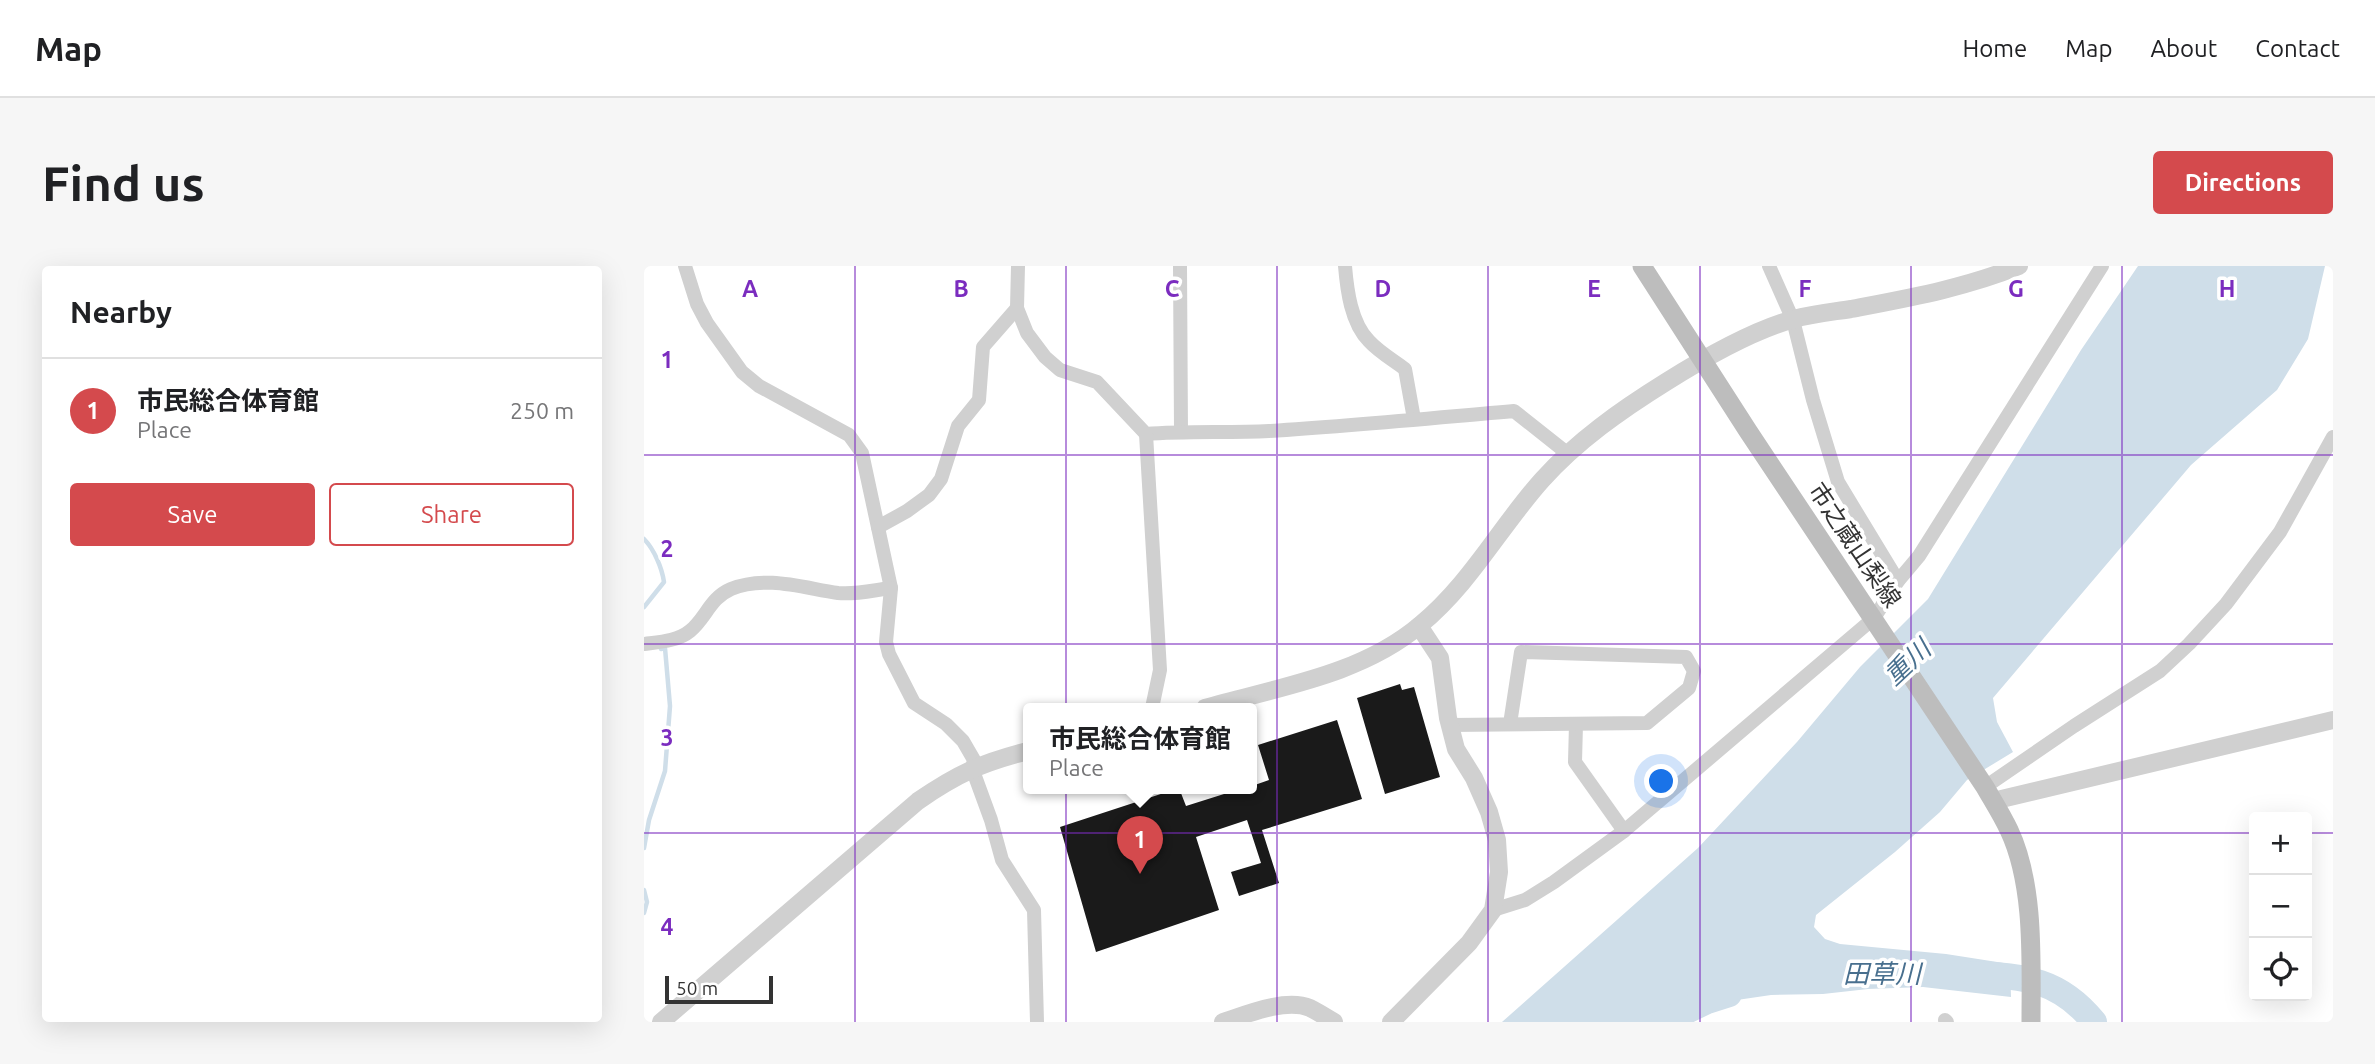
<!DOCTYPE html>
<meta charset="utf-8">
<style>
body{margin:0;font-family:Ubuntu,"Noto Sans JP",sans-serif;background:#f6f6f6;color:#202124}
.controls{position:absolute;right:21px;bottom:21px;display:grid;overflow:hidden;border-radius:7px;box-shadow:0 7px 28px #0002}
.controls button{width:63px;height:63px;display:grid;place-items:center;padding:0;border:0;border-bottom:2px solid #e0e0e0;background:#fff;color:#202124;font:35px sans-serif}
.scale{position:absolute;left:21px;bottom:18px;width:108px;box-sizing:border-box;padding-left:7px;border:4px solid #333;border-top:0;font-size:19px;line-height:24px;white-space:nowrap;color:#333;-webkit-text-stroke:5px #fff;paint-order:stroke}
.you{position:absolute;left:1018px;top:516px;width:24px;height:24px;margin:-18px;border:5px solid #fff;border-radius:50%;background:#1a73e8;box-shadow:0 0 0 10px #1a73e833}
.badge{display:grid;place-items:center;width:46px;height:46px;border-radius:50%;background:#d44a4d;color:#fff;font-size:23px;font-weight:700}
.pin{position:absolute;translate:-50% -58px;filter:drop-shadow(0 2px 4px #0008)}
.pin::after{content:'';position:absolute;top:37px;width:24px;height:21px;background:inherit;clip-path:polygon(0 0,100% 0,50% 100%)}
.popup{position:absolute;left:379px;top:437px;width:234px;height:91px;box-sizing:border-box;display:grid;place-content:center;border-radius:7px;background:#fff;filter:drop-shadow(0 2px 5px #0005);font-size:23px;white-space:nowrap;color:#757577}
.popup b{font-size:26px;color:#202124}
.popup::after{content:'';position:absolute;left:50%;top:100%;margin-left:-14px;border:14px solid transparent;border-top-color:#fff}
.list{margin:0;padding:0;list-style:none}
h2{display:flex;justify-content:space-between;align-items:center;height:91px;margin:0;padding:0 28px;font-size:30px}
h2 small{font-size:23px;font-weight:400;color:#757577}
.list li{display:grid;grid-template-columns:46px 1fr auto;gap:21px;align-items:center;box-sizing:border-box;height:105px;padding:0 28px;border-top:2px solid #e0e0e0}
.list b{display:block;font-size:26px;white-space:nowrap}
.list p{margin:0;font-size:23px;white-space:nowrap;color:#757577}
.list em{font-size:23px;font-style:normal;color:#757577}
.actions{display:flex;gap:14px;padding:21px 28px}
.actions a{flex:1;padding:16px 0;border:2px solid #d44a4d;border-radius:7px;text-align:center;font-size:24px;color:#d44a4d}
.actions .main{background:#d44a4d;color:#fff}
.icon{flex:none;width:38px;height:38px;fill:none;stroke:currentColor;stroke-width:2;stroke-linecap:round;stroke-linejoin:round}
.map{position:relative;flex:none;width:1689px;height:756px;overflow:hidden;border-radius:7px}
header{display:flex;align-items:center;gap:42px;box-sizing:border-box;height:98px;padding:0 35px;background:#fff;border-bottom:2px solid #e0e0e0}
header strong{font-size:33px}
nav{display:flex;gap:38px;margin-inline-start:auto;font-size:24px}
.intro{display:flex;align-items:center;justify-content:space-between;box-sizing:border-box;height:168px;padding:0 42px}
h1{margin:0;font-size:49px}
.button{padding:18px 32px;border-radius:7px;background:#d44a4d;color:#fff;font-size:24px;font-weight:700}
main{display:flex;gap:42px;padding:0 42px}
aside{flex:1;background:#fff;border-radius:7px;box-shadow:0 7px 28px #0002}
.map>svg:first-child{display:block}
.water{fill:#cfdee9}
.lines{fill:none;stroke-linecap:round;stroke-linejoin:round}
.stream{stroke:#cfdee9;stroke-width:4.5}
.river{stroke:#cfdee9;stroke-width:26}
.building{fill:#1a1a1a}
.minor{stroke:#d0d0d0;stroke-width:14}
.tertiary{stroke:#d0d0d0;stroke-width:18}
.secondary{stroke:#bdbdbd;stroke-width:19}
.grid{fill:none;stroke:#7b2cbf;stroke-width:2;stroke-opacity:0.55}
.labels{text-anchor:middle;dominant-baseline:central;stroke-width:7;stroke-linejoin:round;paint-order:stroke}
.street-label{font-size:24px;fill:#333;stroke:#fff}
.water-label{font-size:26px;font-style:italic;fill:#486f8e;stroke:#fff}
.grid-label{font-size:23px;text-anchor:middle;font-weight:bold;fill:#7b2cbf;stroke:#fff;stroke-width:7;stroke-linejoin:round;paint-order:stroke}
</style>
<header>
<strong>Map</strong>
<nav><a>Home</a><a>Map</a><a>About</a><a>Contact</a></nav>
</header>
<div class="intro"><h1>Find us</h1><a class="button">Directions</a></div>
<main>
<aside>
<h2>Nearby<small></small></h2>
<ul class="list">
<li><span class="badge">1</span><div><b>市民総合体育館</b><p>Place</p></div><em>250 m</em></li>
</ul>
<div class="actions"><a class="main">Save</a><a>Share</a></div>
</aside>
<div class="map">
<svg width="1689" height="756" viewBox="0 0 1689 756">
<rect width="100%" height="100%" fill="#fff"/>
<path class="water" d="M1494 0H1681L1664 73 1633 124 1547 199 1349 432 1353 456 1369 486 1323 514 1296 546 1251 586 1172 649 1170 661 1181 673 1196 678 1302 688 1366 698 1367 731 1279 721 1224 723 1179 728 1127 729 1025 744 1009 756H858L1054 582 1153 476 1216 401 1284 333 1437 84Z"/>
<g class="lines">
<g class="stream">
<path d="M0 273C10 283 18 302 20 316L0 341"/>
<path d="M0 582 5 554 21 505 26 440 21 382 17 383"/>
<path d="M0 624 3 636 0 647"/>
</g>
<g class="river">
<path d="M1330 708C1381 710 1416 714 1450 756"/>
<path d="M1020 756 1063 735 1085 728"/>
</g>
</g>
<g class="building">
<path d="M756 418 758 424 770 421 796 511 741 528 713 432Z"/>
<path d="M693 454 718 533 618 564 635 617 595 630 587 606 617 597 603 554 552 571 575 644 452 686 416 561 535 522 542 540 599 522H608V520L625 514 614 479Z"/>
</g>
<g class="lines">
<g class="minor">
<path d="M41 0 53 38 63 57 98 106 115 120 205 169 218 187 247 322 242 376 245 388 270 437 302 458 319 475 330 494 328 502 347 554 358 594 390 644 393 756"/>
<path d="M536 0 537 165"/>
<path d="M701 0C703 24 707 57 725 75 735 86 749 94 761 103L770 153"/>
<path d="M1125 0 1149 54 1169 134 1194 216 1254 315"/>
<path d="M373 42 383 67 401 91 416 104 453 116 502 168C543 165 584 167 625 165 707 160 789 152 870 145L923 187"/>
<path d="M502 168 516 404 508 442"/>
<path d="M234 261 263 245 285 229 297 213 314 160 335 134 339 81 373 42 374 0"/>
<path d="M0 378C15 376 34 375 46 365 62 352 66 332 87 323 122 309 159 322 194 327 211 329 230 324 247 322"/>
<path d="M932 458 931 496 980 565"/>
<path d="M806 459 1003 457 1045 422 1050 405 1042 391 877 386 866 458"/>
<path d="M1341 521 1430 460 1516 405 1545 378 1582 338 1636 266 1689 171"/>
<path d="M849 644 881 634 910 616 980 565 1230 352 1254 315 1275 290 1458 0"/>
<path d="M1301 754 1303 756"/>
</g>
<g class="tertiary">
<path d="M561 442C634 421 717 409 776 359 826 318 856 261 898 214 933 175 977 144 1022 116 1057 94 1110 64 1150 53 1168 48 1188 46 1207 43 1264 32 1321 22 1375 0"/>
<path d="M1349 535 1689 454"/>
<path d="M17 756 274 535C313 508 337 497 384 485"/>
<path d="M579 756C603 748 642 732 666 742 674 746 682 751 690 756"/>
<path d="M747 756 825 677 849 644 855 606 853 574 845 546 830 512 812 483 804 452 796 392 775 360"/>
</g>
<path class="secondary" d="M998 0 1104 165 1341 521C1349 535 1358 549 1365 564 1391 619 1387 696 1387 756"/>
</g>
<path class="grid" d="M211 0V756M422 0V756M633 0V756M844 0V756M1056 0V756M1267 0V756M1478 0V756M0 189H1689M0 378H1689M0 567H1610M1663 567H1689"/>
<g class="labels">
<g class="street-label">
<text transform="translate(1211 279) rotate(56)">市之蔵山梨線</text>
</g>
<g class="water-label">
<text transform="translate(1263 396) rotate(-43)">重川</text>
<text x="1238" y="707">田草川</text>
</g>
</g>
<g class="grid-label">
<text x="106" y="31">A</text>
<text x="317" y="31">B</text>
<text x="528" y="31">C</text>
<text x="739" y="31">D</text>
<text x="950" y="31">E</text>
<text x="1161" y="31">F</text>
<text x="1372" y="31">G</text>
<text x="1583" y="31">H</text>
<text x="23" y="102">1</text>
<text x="23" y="291">2</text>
<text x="23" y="480">3</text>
<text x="23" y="669">4</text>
</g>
</svg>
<div class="controls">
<button>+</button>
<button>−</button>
<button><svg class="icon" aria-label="locate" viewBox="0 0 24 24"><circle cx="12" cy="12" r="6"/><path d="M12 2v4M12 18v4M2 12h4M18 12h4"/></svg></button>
</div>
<div class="scale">50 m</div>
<div class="you"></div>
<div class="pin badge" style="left:496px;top:608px">1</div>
<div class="popup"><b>市民総合体育館</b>Place</div>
</div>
</main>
